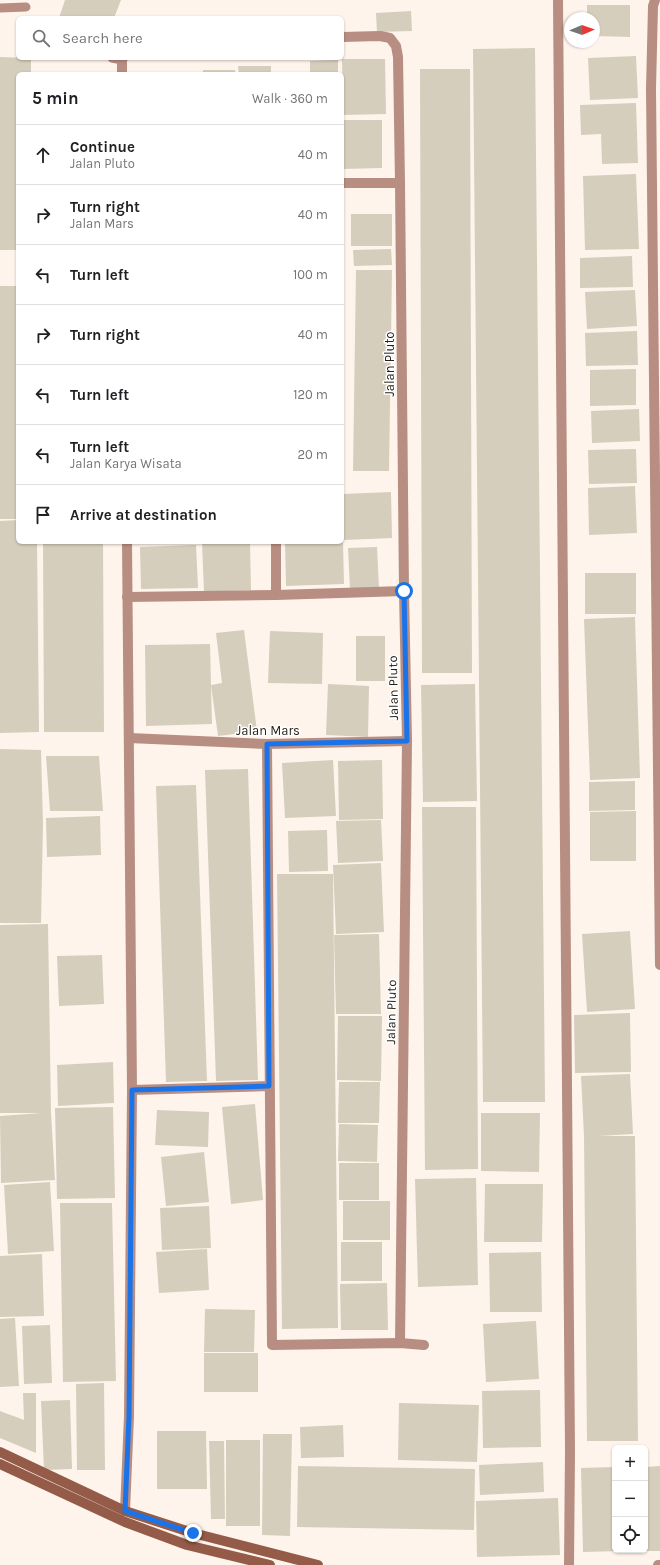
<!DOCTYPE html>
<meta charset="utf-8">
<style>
body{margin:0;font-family:Karla,sans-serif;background:#f6f6f6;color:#202124}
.controls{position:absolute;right:12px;bottom:12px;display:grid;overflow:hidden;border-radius:6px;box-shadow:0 1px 3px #0004}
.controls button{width:36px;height:36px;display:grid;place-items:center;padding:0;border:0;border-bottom:1px solid #e0e0e0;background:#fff;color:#202124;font:20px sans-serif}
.compass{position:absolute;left:564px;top:12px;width:36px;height:36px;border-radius:50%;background:#fff;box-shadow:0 1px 3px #0004;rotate:88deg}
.stop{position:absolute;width:12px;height:12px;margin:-9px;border:3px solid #1a73e8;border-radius:50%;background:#fff}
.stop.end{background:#1a73e8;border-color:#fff;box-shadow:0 1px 4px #0008}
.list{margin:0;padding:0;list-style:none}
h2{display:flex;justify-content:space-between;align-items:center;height:52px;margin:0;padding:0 16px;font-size:17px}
h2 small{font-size:13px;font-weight:400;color:#757577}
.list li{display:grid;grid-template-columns:26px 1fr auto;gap:12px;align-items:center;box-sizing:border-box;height:60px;padding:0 16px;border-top:1px solid #e0e0e0}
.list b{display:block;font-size:15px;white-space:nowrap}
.list p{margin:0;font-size:13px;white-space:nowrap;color:#757577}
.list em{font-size:13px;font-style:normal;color:#757577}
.icon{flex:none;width:22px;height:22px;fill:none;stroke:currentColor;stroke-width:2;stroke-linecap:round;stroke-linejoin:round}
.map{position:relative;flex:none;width:660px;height:1565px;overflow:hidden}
.search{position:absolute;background:#fff;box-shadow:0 1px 3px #0004;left:16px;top:16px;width:328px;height:44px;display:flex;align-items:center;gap:10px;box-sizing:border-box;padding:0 14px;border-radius:6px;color:#757577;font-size:15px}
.panel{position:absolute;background:#fff;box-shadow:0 1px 3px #0004;left:16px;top:72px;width:328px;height:472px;border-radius:6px}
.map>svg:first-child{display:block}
.building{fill:#d5cebc}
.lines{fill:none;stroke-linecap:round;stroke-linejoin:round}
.lane{stroke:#b78e81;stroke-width:9}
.street{stroke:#b78e81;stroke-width:10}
.secondary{stroke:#955b49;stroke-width:10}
.route{stroke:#1a73e8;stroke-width:5}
.labels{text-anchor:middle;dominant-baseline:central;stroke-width:3;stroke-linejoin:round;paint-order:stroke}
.street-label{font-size:13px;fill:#241f1a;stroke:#fff}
</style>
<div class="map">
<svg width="660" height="1565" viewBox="0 0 660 1565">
<rect width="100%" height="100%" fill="#fef4ec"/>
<g class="building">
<path d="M65 0H121L114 18H59Z"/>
<path d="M587 5H630V37L594 36V18H587Z"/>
<path d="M411 11 412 31 377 32 376 13Z"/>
<path d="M535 48 545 1102H483L473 49Z"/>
<path d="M636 56 638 98 590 100 588 58Z"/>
<path d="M0 57 31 58V74H18V250H0Z"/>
<path d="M342 59H385L386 114 343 115Z"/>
<path d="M338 60V74H310V61Z"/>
<path d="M238 66H271V74H239Z"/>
<path d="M420 69H470L472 673H422Z"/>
<rect x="203" y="70" width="32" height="4"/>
<path d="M636 103 638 163 602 164 601 134 581 135 580 105Z"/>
<path d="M342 120H382V168L342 169Z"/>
<path d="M636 174 639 249 585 250 583 176Z"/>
<rect x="351" y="214" width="41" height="32"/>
<path d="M391 249 392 265 354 266 353 250Z"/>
<path d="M632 256 633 287 580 288V258Z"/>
<path d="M356 270H392L389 471H353Z"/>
<rect x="0" y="286" width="18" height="233"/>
<path d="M635 290 637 326 587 329 585 292Z"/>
<path d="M637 331 638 365 586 366 585 333Z"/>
<path d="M636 369V405L590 406V370Z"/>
<path d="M639 409 640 441 592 443 591 411Z"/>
<path d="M636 449 637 483 589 484 588 450Z"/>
<path d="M635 486 637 533 589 535 588 488Z"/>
<path d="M391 492 392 538 344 540 342 494Z"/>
<path d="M18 520V542H37L39 732 0 733V521Z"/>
<path d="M43 542H103L104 732H44Z"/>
<path d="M202 542H250L251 590 204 592Z"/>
<path d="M285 542H343L344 584 286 586Z"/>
<path d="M196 545 198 588 141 589 140 547Z"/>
<path d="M377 547 379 588 350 590 348 548Z"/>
<rect x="585" y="573" width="51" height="41"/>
<path d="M635 617 640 778 590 780 584 619Z"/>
<path d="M244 630 257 731 218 736 211 685 212 724 146 726 145 645 210 644 211 685 222 683 216 633Z"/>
<path d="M270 631 323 633 322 684 268 683Z"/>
<rect x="356" y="636" width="29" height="45"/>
<path d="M328 684 369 686 368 737 326 735Z"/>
<path d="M475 684 477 801 423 802 421 685Z"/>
<path d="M0 749 41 750 43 824 41 923H0Z"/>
<path d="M46 756H99L103 811H50Z"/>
<path d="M333 760 336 816 285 818 282 763Z"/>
<path d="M382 760 383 819 339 820 338 761Z"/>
<path d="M248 769 258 1080 216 1081 205 770Z"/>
<path d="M635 781V810L589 811V782Z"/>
<path d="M196 785 207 1081 166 1082 156 786Z"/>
<path d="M422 807H476L478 1169 425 1170Z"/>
<path d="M636 811V861H590V812Z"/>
<path d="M100 816 101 855 47 857 46 818Z"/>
<path d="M381 820 383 861 338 863 336 821Z"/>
<path d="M327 830 328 871 289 872 288 831Z"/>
<path d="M381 863 384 932 336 934 333 865Z"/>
<path d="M277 874H333L338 1328 282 1329Z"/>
<path d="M48 924 51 1113 55 1180 1 1183 0 1116 42 1113H0V925Z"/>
<path d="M630 931 635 1009 587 1012 582 934Z"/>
<path d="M379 934 381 1014H336L334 935Z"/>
<path d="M102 955 104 1004 59 1006 57 956Z"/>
<path d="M630 1013 631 1072 575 1073 574 1015Z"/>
<path d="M338 1016H382L381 1081 337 1080Z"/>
<path d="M113 1062 114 1103 58 1106 57 1065Z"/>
<path d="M630 1074 633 1134 599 1136H635L638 1441H587L584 1136 581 1076Z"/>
<path d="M339 1082H380L379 1123H338Z"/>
<path d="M255 1104 263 1200 231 1204 222 1107Z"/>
<path d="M113 1107 115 1198 57 1199 55 1108Z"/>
<path d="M157 1110 209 1112 208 1147 155 1145Z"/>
<path d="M481 1113H540L539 1172 481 1171Z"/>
<path d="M339 1124 378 1125 377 1162 338 1161Z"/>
<path d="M204 1152 209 1202 166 1206 161 1157Z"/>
<rect x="339" y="1163" width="40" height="37"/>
<path d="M476 1178 478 1285 418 1287 415 1179Z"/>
<path d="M50 1182 54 1251 8 1254 4 1185Z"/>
<path d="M485 1184H543L542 1242H484Z"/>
<rect x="343" y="1201" width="47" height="39"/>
<path d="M60 1203H112L116 1381 63 1382Z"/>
<path d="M209 1206 211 1248 162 1250 160 1208Z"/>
<rect x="341" y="1242" width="41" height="39"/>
<path d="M207 1249 209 1290 159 1293 156 1252Z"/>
<path d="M541 1252 542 1312H490L489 1253Z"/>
<path d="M42 1254 44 1316 0 1317V1256Z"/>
<path d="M387 1283 388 1330H341L340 1284Z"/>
<path d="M205 1309 255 1310 254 1352H204Z"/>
<path d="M15 1318 19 1386 0 1387V1319Z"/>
<path d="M536 1321 539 1379 486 1382 483 1324Z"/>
<path d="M50 1325 52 1383 24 1384 22 1326Z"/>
<rect x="204" y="1353" width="54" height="39"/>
<path d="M104 1383 105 1470H77L76 1384Z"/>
<path d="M540 1390 541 1447 483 1448 482 1391Z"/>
<path d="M23 1393H36V1453L0 1438V1411L24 1420Z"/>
<path d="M70 1400 72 1469 44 1470 41 1401Z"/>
<path d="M399 1403 479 1405 477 1462 398 1460Z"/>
<path d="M343 1425 344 1457 301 1458 300 1427Z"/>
<path d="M157 1431H206L207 1489H157Z"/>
<path d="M263 1434H292L290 1536 262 1535Z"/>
<rect x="226" y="1440" width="34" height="86"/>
<path d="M209 1441H224L225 1519H211Z"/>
<path d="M543 1462 544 1492 480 1495 479 1465Z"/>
<path d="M298 1466 475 1469 474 1530 297 1527Z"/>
<path d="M660 1466V1551H645V1467Z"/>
<path d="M615 1467V1550H622V1551L583 1552 581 1468Z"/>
<path d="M558 1498 560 1555 477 1557 476 1501Z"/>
</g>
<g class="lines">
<g class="lane">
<path d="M0 8 26 7"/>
<path d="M112 58 122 60"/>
</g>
<g class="street">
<path d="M558 0 570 1451 569 1565"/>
<path d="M655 0 653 6 651 89 660 965"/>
<path d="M342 37 380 36 390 38 396 46 398 57 400 183 404 591 407 741 400 1343"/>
<path d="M122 74V60L123 58"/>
<path d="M342 183H400"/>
<path d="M276 542V595"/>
<path d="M127 597 276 595 404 591"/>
<path d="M129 738 267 744 407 741"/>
<path d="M267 744 272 1345 400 1343 424 1345"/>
<path d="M132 1090 269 1086"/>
<path d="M125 1511 129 1416 132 1090 127 542"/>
<path d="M658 1565H660"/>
</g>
<g class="secondary">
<path d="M0 1452 125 1511 193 1533 318 1565"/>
<path d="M0 1464 125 1522 187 1545 270 1565"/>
</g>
</g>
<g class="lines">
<path class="route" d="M193 1533 125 1511 129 1416 132 1090 269 1086 267 744 407 741 404 591"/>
</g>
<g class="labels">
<g class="street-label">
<text transform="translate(389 364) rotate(-90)">Jalan Pluto</text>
<text transform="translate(393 688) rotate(-91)">Jalan Pluto</text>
<text x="268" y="730">Jalan Mars</text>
<text transform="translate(391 1012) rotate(-89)">Jalan Pluto</text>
</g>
</g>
</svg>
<div class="controls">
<button>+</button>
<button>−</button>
<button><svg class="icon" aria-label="locate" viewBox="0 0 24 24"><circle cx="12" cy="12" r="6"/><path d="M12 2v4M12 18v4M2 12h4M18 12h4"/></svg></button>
</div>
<svg class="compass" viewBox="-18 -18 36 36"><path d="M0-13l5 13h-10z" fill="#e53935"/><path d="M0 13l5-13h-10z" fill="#757577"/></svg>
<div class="stop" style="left:404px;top:591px"></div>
<div class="stop end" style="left:193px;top:1533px"></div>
<div class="search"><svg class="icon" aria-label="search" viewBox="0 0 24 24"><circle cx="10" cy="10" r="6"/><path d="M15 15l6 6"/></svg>Search here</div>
<section class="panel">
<h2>5 min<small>Walk · 360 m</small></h2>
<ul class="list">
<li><svg class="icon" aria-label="ahead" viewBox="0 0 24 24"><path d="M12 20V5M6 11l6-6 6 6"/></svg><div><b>Continue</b><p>Jalan Pluto</p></div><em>40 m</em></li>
<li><svg class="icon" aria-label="right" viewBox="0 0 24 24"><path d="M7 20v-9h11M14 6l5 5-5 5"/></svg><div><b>Turn right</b><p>Jalan Mars</p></div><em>40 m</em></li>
<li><svg class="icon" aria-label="left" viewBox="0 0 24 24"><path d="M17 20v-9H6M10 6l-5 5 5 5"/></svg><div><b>Turn left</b></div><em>100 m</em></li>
<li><svg class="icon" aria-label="right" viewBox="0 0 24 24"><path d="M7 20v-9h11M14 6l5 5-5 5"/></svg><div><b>Turn right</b></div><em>40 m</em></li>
<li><svg class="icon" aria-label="left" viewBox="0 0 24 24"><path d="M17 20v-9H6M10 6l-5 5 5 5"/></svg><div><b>Turn left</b></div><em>120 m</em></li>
<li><svg class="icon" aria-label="left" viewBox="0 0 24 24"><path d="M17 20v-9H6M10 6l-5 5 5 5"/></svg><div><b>Turn left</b><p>Jalan Karya Wisata</p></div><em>20 m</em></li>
<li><svg class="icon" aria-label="arrive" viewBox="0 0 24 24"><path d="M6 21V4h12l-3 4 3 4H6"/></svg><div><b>Arrive at destination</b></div></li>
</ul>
</section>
</div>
